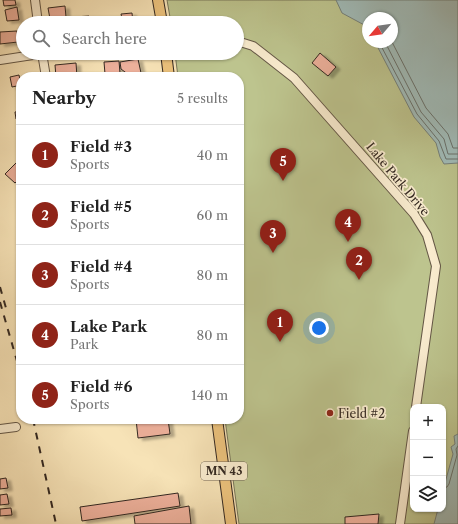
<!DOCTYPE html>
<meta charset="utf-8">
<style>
body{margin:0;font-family:"Libre Caslon Text",serif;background:#f6f6f6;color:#222}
.controls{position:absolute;right:12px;bottom:12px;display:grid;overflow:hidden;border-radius:8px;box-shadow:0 1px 3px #0004}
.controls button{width:36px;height:36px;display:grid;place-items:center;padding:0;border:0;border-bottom:1px solid #e0e0e0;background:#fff;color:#222;font:20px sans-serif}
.compass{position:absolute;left:362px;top:12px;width:36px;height:36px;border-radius:50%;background:#fff;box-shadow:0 1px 3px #0004;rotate:241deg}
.you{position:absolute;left:319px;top:328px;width:14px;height:14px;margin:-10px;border:3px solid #fff;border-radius:50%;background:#1a73e8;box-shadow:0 0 0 6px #1a73e833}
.badge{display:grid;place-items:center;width:26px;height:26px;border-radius:50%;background:#8f2418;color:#fff;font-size:13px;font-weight:700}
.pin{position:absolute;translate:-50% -33px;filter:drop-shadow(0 1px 2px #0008)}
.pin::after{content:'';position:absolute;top:21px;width:14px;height:12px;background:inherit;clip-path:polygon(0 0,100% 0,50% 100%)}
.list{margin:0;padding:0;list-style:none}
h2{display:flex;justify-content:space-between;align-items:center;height:52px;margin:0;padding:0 16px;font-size:17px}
h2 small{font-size:13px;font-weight:400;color:#767676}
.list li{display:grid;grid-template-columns:26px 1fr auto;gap:12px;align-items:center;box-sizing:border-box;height:60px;padding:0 16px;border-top:1px solid #e0e0e0}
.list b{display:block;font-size:15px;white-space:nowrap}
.list p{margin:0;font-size:13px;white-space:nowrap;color:#767676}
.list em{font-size:13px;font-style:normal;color:#767676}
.icon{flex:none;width:22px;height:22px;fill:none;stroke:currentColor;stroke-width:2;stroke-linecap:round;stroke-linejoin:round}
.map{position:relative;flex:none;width:458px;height:524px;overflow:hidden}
.search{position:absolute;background:#fff;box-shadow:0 1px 3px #0004;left:16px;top:16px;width:228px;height:44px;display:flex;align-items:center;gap:10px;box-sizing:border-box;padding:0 14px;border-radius:22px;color:#767676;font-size:15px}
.panel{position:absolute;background:#fff;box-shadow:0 1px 3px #0004;left:16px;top:72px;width:228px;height:352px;border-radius:16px}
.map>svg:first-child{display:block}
.green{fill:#bdc48e;stroke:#787658;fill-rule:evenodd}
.water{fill:#a1bcb9;stroke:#75817c}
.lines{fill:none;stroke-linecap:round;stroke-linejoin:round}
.shore{stroke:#6a726d;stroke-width:1}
.building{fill:#edb09b;stroke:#332821;filter:url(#shadow)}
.minor-casing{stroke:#645746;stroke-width:10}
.major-casing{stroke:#332821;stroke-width:12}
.minor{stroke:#faedd0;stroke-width:8}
.major{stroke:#ecc27c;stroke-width:10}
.rail{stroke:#332821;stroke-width:2;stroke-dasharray:7 7;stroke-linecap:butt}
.poi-dot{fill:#8f2418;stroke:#faedd0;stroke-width:1.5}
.labels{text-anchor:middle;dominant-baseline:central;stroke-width:3.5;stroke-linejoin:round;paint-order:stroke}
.shield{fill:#faedd0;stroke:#6f6356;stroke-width:1}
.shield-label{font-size:11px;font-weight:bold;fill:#332821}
.street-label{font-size:12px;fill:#332821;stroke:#faedd0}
.poi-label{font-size:12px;fill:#332821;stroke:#faedd0;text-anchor:start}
</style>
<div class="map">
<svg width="458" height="524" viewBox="0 0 458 524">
<defs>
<filter id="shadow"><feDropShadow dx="4.5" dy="2.5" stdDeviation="1" flood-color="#0004"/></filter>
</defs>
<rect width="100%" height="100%" fill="#f7e3b7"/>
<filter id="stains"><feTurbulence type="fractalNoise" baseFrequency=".005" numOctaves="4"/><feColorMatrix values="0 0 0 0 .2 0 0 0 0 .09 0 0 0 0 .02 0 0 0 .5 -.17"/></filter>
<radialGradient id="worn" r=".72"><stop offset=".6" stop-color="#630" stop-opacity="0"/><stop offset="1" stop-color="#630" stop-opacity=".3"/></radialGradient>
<path class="green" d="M167 0H458V524H239L225 419H239V77H178L175 53H237V23H171ZM368 18H392V42H368ZM413 407H443V509H413Z"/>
<g class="water">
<path d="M336 0H458V163L444 164 440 157 436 143 414 117 375 42H392V18H368V27L342 13Z"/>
<path d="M458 434V524H434L438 509H443V490L453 454 451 447 455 444 454 436Z"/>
</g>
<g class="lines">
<g class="shore">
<path d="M379 42 417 114 439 141 446 159H458"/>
<path d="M385 42 421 112 444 139 448 154H458"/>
<path d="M392 42 426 108 448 134 453 148H458"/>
<path d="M443 488 447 487 449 484 457 455 456 449 458 446"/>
</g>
</g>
<g class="building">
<path d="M3 0H15L16 5 4 6Z"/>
<path d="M65 6 66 17 50 19 48 8Z"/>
<path d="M17 7 19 20 7 21 5 10Z"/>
<path d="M132 13 133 23H123L121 14Z"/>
<path d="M89 16 90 23H75L74 17Z"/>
<path d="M114 17 115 23H98L97 20Z"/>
<path d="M17 31 18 42 0 44V32Z"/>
<path d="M320 53 336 67 328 76 312 63Z"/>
<path d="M138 59 141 73 129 75 121 69 120 62Z"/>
<path d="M119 61 120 73 105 74 104 62Z"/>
<path d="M76 63 77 77H56L55 65Z"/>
<path d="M19 75 21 85 12 87 10 77Z"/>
<path d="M21 111V119H16L15 112Z"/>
<path d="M21 158V177L15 183 5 174Z"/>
<path d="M136 419H168L170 434 138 438Z"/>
<path d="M6 478 8 488 0 489V479Z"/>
<path d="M178 493 180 506 82 521 80 507Z"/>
<path d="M7 494 9 504 0 505V495Z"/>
<path d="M189 506 191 524H135L134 516Z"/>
<path d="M11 508 12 515 0 516V509Z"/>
<path d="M379 514 378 524H345V517Z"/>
</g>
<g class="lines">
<g class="minor-casing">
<g id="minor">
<path d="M35 0 38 23"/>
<path d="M237 41 253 46 294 78 414 214 427 235 436 266 416 407"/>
<path d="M42 53 46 77"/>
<path d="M0 60 46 53"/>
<path d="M0 429 16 427"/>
<path d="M400 524 413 431"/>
</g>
</g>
<g class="major-casing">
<g id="major">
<path d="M158 0 162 23"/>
<path d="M166 53 169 77"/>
<path d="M217 419 231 524"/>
</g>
</g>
<use href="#minor" class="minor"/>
<use href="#major" class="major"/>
<g class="rail">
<path d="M0 287 6 308"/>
<path d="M0 302 21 375"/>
<path d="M33 419 56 524"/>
</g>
</g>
<circle class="poi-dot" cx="330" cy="413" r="4"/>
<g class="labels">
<rect class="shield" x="201" y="462" width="46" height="18" rx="3"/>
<g class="shield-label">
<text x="224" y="471">MN 43</text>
</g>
<g class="street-label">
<text transform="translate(398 179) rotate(50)">Lake Park Drive</text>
</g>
<g class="poi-label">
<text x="338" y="413">Field #2</text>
</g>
</g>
<rect width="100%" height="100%" filter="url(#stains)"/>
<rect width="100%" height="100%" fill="url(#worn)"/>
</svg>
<div class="controls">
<button>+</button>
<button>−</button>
<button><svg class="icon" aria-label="layers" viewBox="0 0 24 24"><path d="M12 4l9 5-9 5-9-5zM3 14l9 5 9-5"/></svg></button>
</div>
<svg class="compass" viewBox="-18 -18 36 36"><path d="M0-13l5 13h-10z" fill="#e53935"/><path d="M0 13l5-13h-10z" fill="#767676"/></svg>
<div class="you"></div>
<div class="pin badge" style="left:280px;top:342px">1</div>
<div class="pin badge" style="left:359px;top:280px">2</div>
<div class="pin badge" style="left:273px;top:253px">3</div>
<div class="pin badge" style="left:348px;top:242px">4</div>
<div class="pin badge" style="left:283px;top:181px">5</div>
<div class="search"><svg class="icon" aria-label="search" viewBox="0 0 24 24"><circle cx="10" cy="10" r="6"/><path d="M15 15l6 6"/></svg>Search here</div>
<section class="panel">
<h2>Nearby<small>5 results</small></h2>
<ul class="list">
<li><span class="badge">1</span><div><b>Field #3</b><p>Sports</p></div><em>40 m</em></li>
<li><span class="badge">2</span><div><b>Field #5</b><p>Sports</p></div><em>60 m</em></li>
<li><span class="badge">3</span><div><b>Field #4</b><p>Sports</p></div><em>80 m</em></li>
<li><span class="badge">4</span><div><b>Lake Park</b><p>Park</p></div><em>80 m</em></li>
<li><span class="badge">5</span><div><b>Field #6</b><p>Sports</p></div><em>140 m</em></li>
</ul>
</section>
</div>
